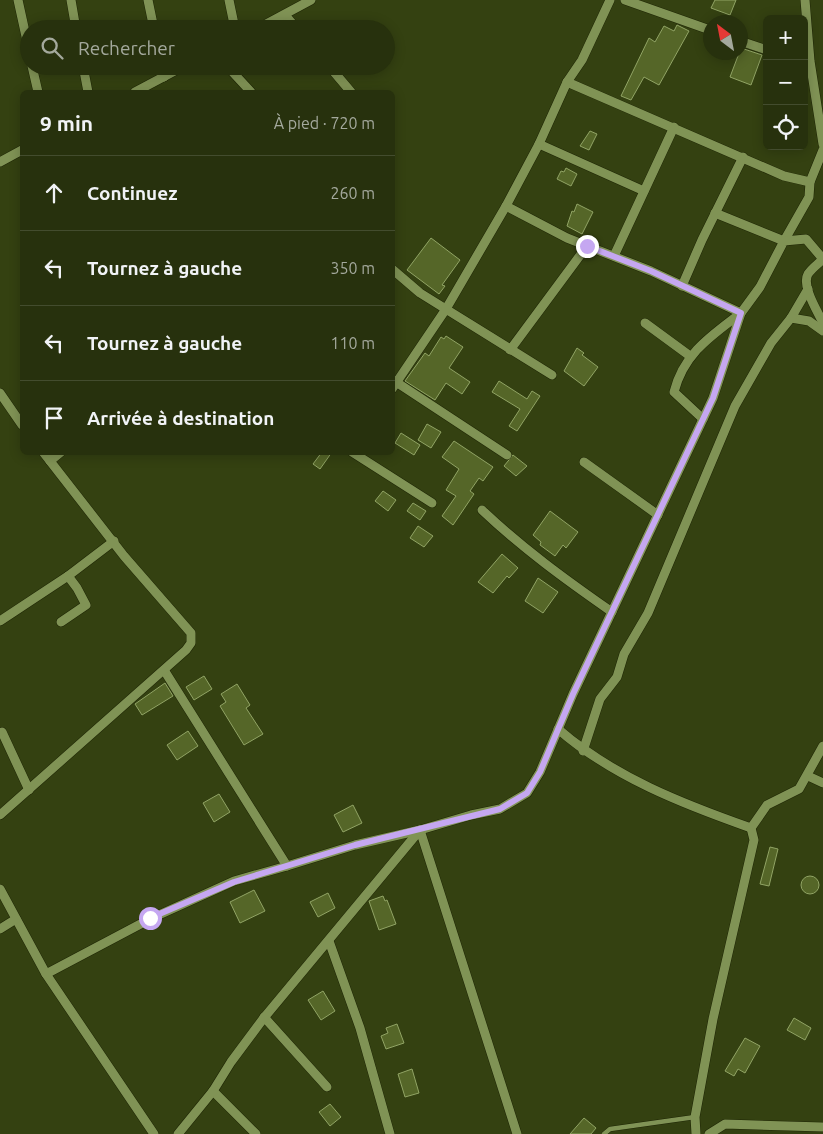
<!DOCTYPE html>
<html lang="fr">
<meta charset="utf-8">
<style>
body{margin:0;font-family:Ubuntu,sans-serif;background:#2f3916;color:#f1f3f6}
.controls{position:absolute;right:15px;top:15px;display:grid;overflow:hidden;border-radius:8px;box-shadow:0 2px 12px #0003}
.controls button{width:45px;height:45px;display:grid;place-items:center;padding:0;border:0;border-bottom:1px solid #434c2e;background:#27310d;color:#f1f3f6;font:25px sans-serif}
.compass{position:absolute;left:703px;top:15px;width:45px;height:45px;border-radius:50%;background:#27310d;box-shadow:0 2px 12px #0003;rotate:328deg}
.stop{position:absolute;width:15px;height:15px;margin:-11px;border:4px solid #c5a7f1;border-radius:50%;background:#fff}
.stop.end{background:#c5a7f1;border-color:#fff;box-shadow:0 1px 5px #0008}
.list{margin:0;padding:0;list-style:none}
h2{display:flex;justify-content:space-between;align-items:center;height:65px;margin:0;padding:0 20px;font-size:21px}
h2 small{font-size:16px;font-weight:400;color:#a4a99d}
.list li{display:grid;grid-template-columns:32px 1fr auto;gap:15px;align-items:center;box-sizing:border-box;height:75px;padding:0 20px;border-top:1px solid #434c2e}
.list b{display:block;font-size:19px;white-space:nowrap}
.list em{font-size:16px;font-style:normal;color:#a4a99d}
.icon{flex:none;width:28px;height:28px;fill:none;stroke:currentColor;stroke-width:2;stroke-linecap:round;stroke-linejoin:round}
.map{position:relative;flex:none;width:823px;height:1134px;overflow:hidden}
.search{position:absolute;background:#27310d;box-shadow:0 2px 12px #0003;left:20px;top:20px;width:375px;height:55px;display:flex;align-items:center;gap:12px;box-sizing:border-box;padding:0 18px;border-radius:28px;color:#a4a99d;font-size:19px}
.panel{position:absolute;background:#27310d;box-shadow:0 2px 12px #0003;left:20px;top:90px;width:375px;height:365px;border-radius:8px}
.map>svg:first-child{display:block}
.building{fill:#556628;stroke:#91a465}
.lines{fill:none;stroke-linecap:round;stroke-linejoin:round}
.service-casing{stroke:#1e2605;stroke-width:5.5}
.minor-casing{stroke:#1e2605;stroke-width:10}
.service{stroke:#809355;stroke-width:4.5}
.minor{stroke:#809355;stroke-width:9}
.route{stroke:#c5a7f1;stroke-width:6}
</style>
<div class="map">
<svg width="823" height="1134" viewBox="0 0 823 1134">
<rect width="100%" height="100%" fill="#344111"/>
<g class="building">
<path d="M715 0H736L730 15 711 8Z"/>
<path d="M677 25 689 31 659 85 644 77 631 100 621 96 649 38 655 42 664 26 674 31Z"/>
<path d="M741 48 762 55 751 85 730 77Z"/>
<path d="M590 131 597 134 589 150 580 146Z"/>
<path d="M566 168 577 174 571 186 557 179 561 171 564 172Z"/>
<path d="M577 204 593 212 582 234 567 226 572 211 574 212Z"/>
<path d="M431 238 460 260 442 285 445 286 439 294 407 270Z"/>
<path d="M446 336 463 347 449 368 470 382 462 394 446 383 435 400 405 381 425 353 429 356 441 337 444 339Z"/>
<path d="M577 348 584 353 582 355 598 367 584 386 564 371Z"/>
<path d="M499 381 527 399 532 391 540 396 517 431 509 426 520 409 492 392Z"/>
<path d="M427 424 441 432 431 448 418 440Z"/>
<path d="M401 433 420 445 414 455 395 443Z"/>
<path d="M454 441 493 467 483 481 479 478 470 491 474 494 453 525 442 516 456 496 446 490 459 469 442 457Z"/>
<path d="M322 452H332L320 469 313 464Z"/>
<path d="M513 455 527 466 516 476 504 466Z"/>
<path d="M383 491 396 500 388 511 375 501Z"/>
<path d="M413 503 426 511 420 520 407 511Z"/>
<path d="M550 511 578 532 566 548 563 545 555 556 540 545 541 542 533 535Z"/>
<path d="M418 526 433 536 424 547 410 538Z"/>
<path d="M502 554 518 568 509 578 507 576 493 593 478 582Z"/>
<path d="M538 578 558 592 543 613 525 601Z"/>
<path d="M204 676 212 689 194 700 186 687Z"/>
<path d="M165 683 173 696 142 715 135 704Z"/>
<path d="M237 684 250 705 246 708 263 734 244 745 220 706 226 702 221 694Z"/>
<path d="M188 731 198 746 177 760 167 745Z"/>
<path d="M219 794 230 812 214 822 203 803Z"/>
<path d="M353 805 362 823 343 832 334 815Z"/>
<path d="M770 847 778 849 769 886 760 884Z"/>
<circle cx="810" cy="885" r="9"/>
<path d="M254 890 265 911 240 923 230 902Z"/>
<path d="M328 893 335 908 318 917 310 902Z"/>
<path d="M383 896 385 901 387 900 396 924 379 930 369 901Z"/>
<path d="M323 991 335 1011 321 1020 308 1000Z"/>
<path d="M794 1018 811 1028 805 1040 787 1030Z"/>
<path d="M397 1024 404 1043 386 1049 381 1036 388 1033 386 1028Z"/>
<path d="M745 1038 760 1046 745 1073 738 1069 734 1076 725 1071Z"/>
<path d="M412 1069 419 1093 405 1097 398 1074Z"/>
<path d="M330 1104 341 1117 330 1126 319 1112Z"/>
<path d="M584 1118 596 1128 591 1134H570Z"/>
</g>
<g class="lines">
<g class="service-casing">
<path id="service" d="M604 1134 610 1129 695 1117"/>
</g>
<g class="minor-casing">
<g id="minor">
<path d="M18 0 29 50"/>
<path d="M71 0 76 29"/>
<path d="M148 0 154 29"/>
<path d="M229 0 235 29"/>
<path d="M625 0 710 30"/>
<path d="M805 0 810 61 823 144"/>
<path d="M285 15 297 29"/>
<path d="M257 29 311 0"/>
<path d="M740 41 767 50"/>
<path d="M32 66 38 92"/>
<path d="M83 66 88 92"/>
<path d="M161 66 164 77"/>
<path d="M227 66 251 92"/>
<path d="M329 66 351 92"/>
<path d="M567 82 784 176 810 182"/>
<path d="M135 92 184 66"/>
<path d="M539 144 644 191"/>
<path d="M0 162 22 150"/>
<path d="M506 206 567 238 651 271 741 313C711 336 684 353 674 392L703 419"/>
<path d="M715 213 784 241 809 197 810 182 823 150"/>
<path d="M614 256 674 127"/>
<path d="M823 259C818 264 812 268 808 274 801 286 818 312 823 323"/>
<path d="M392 269 420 293 552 375"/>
<path d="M682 286 702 240 743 157"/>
<path d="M791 318 809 321 823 331"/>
<path d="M645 323 690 356"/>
<path d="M510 350 587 246"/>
<path d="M393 380 507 455"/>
<path d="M392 389 446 309 506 206 539 144 567 82 582 60 610 0"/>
<path d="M0 393 22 425"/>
<path d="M352 452 432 503"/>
<path d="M50 461 61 452"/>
<path d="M584 462 658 515"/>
<path d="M482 510C522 548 566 580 612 612"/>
<path d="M0 621 68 576 114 541"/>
<path d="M61 622 86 605 77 588 68 576"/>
<path d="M164 670 287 866 355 845 420 830"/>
<path d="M558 729C613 777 683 804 751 828"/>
<path d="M2 732 29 790"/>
<path d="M583 751 600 699 617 677 624 654 648 613 735 406 771 343 791 318 808 289"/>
<path d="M808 776 823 783"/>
<path d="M0 815 186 650 191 643V633L124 556 43 452"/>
<path d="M0 889 46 974 154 1134"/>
<path d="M0 929 16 919"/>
<path d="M329 941 360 1028 390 1134"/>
<path d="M46 974 150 919 234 881 287 866"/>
<path d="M264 1017 327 1087"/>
<path d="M213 1091 256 1134"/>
<path d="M178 1134 213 1091 231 1062 263 1019 420 830"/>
<path d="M517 1134 420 830 471 815 500 809 527 793 540 772 573 694 713 398 741 313 760 287 784 241 806 239 823 259"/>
<path d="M696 1134 695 1117 713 1019 754 840 751 828 767 805 799 789 823 746"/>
<path d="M709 1134 725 1124 823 1127"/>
</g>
</g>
<use href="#service" class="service"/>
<use href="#minor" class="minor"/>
</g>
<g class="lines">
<path class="route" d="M150 918 234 882 355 845 500 809 527 793 540 772 573 694 713 398 741 313 651 271 587 246"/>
</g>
</svg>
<div class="controls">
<button>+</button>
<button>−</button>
<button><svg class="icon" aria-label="locate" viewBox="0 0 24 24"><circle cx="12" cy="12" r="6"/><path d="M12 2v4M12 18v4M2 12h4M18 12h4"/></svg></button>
</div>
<svg class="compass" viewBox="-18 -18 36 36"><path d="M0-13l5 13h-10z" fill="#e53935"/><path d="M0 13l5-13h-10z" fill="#a4a99d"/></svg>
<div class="stop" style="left:150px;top:918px"></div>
<div class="stop end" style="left:587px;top:246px"></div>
<div class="search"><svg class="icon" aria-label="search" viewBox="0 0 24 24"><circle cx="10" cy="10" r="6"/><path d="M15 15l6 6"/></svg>Rechercher</div>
<section class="panel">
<h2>9 min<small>À pied · 720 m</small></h2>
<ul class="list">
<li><svg class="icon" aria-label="ahead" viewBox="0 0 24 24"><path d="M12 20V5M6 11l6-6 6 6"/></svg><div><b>Continuez</b></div><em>260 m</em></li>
<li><svg class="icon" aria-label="left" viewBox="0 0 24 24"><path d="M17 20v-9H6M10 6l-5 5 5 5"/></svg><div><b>Tournez à gauche</b></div><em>350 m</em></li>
<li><svg class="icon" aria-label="left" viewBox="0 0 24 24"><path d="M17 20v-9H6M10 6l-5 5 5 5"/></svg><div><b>Tournez à gauche</b></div><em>110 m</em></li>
<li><svg class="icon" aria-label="arrive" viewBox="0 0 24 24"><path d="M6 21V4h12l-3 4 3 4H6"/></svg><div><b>Arrivée à destination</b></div></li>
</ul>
</section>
</div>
